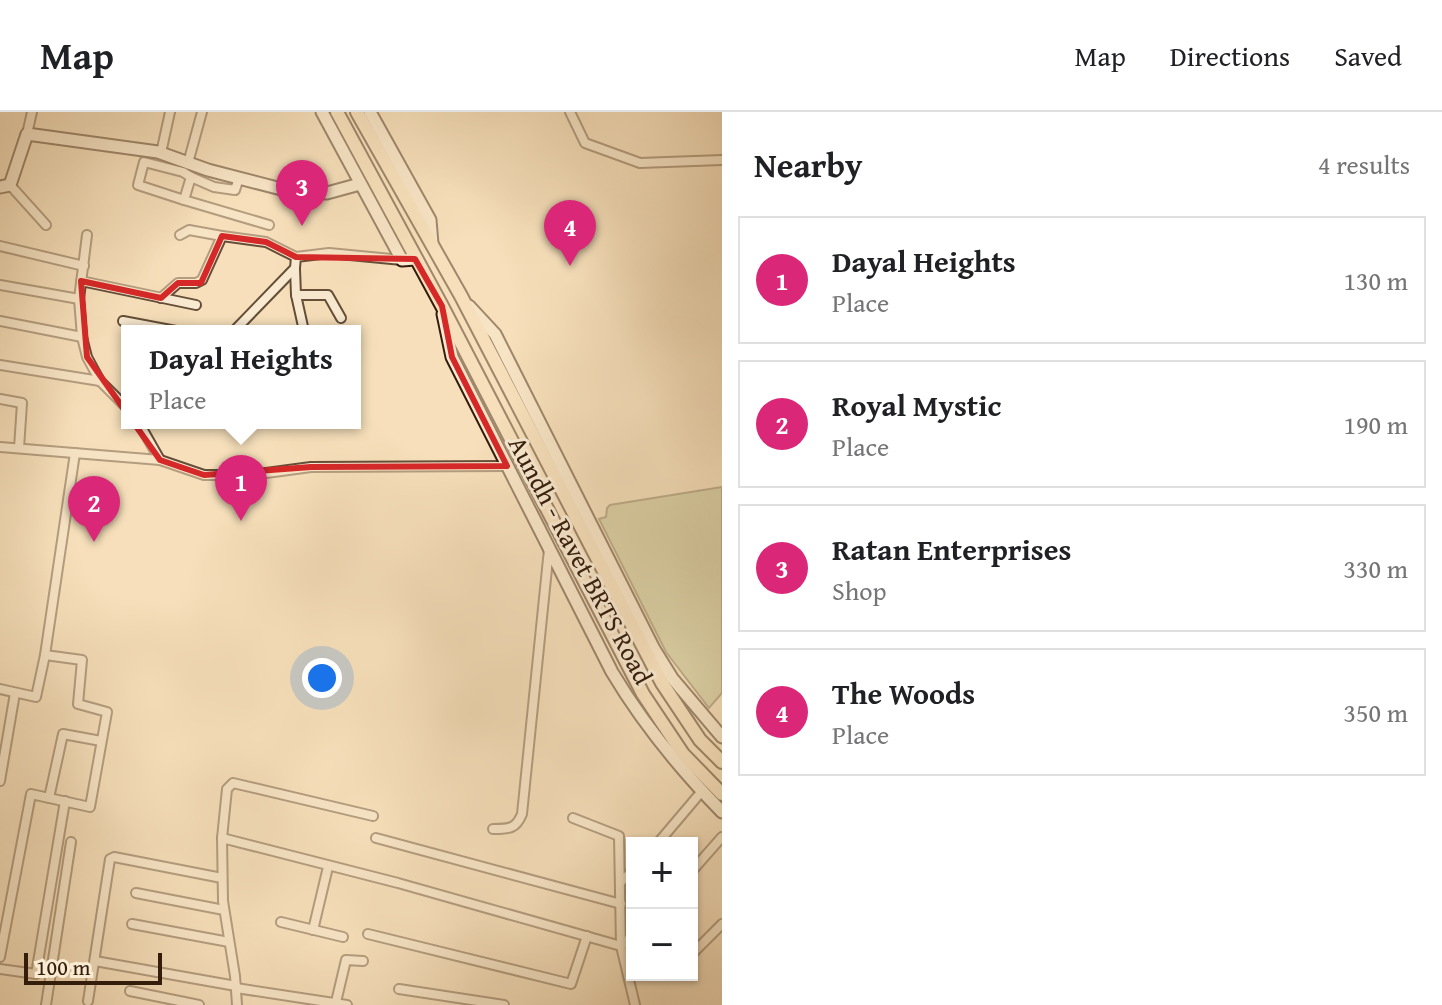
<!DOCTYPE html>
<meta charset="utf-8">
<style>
body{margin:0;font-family:"Gentium Book Plus",serif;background:#f6f6f6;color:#202124}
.controls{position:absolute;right:24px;bottom:24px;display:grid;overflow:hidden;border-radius:0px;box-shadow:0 2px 6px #0004}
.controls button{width:72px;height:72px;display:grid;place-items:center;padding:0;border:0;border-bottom:2px solid #e0e0e0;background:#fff;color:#202124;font:40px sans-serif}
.scale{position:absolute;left:24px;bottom:20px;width:138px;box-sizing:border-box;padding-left:8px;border:4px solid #351d0c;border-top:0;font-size:22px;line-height:28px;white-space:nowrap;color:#351d0c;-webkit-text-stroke:6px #f9ead2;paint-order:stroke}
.you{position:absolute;left:322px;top:566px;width:28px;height:28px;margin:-20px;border:6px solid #fff;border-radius:50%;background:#1a73e8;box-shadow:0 0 0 12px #1a73e833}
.badge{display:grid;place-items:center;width:52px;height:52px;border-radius:50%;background:#db2777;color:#fff;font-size:26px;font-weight:700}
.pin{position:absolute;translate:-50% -66px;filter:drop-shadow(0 2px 4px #0008)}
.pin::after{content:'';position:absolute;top:42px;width:28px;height:24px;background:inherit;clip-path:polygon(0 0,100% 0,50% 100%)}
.popup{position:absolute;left:121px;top:213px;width:240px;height:104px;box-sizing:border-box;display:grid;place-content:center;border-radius:0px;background:#fff;filter:drop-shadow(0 2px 6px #0005);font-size:26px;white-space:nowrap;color:#757577}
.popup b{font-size:30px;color:#202124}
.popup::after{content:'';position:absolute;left:50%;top:100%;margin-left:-16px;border:16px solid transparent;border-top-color:#fff}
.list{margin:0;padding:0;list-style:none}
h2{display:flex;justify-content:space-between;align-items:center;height:104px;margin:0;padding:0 32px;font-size:34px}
h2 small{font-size:26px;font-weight:400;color:#757577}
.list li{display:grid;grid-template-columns:52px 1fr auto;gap:24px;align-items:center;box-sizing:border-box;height:128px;margin:0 16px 16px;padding:0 16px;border:2px solid #e0e0e0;border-radius:0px}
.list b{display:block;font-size:30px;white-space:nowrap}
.list p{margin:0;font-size:26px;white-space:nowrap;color:#757577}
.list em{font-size:26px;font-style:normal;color:#757577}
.map{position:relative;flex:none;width:722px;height:893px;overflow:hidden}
header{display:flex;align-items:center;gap:48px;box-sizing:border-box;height:112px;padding:0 40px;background:#fff;border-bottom:2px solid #e0e0e0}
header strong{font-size:38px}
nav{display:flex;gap:44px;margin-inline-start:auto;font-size:28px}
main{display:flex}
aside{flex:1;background:#fff}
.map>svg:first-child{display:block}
.green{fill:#bdc18f;stroke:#796f4e;stroke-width:2}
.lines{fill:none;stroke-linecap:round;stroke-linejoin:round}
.street-casing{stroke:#654e38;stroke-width:12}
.secondary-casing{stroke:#351d0c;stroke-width:15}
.primary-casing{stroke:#351d0c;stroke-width:16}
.street{stroke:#f9ead2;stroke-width:8}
.secondary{stroke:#f9ead2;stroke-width:11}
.primary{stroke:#f6dfba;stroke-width:12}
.marked{fill:none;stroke:#d62828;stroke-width:6;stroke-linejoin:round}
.labels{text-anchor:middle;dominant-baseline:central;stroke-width:6;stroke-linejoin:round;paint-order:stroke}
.street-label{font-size:26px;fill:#351d0c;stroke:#f9ead2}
</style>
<header>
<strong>Map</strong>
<nav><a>Map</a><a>Directions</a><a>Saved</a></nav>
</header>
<main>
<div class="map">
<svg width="722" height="893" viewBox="0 0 722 893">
<rect width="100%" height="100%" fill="#f6dfba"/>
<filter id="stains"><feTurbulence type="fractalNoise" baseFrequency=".0025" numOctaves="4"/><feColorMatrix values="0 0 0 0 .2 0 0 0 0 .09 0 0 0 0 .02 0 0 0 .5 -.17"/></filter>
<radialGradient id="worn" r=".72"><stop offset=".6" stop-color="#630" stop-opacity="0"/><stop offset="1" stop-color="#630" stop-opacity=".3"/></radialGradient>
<path class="green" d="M722 375V581L709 596 666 540 599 407 606 405 607 396 610 393Z"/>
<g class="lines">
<g class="street-casing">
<g id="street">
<path d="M570 0 585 31 640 51 722 48"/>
<path d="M27 22 32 0"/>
<path d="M161 41 170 0"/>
<path d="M188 51 202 0"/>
<path d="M239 66 235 78 214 75 191 65 184 88 269 113"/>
<path d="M10 73 46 113"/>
<path d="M184 88 138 73 144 50 183 60 191 65"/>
<path d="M87 123 79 187 82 225 87 245 100 269 127 296"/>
<path d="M180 123 189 118 222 124"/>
<path d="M0 134 84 154"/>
<path d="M295 157 296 183 304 219"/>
<path d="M81 169 196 193"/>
<path d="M0 173 79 187"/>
<path d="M296 183H328L341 206"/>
<path d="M161 186 178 171H196L202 168 222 124 266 130 296 145"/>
<path d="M0 209 82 225"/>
<path d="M123 209 176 219"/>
<path d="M234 219 295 156 296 145 329 141 402 148"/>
<path d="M0 253 100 269"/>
<path d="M0 287 22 291 19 336"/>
<path d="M139 311 160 348"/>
<path d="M230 311H262"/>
<path d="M0 335 160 348 204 363H251L311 355 507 354"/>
<path d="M0 577 36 585 45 543 75 341"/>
<path d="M0 669 15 581"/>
<path d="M49 686 63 622 101 629"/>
<path d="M573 706 619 724 621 834 635 893"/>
<path d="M493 717C509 717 516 717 522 702L549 437"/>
<path d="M222 726 227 677 233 671 373 704"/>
<path d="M376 726 621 792"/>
<path d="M658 731 702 679"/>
<path d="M692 759 722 725"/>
<path d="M621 770 632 759"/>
<path d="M136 781 224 798"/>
<path d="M281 810 343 825"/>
<path d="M132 812 229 830"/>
<path d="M313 818 328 755"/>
<path d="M368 822 571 872 587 824"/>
<path d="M692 842 722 812"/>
<path d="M0 845 31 682 90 695 107 600 78 592 82 548 45 543"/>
<path d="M95 849 236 874"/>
<path d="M0 857 36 862 65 689"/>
<path d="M236 876 347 893"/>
<path d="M399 877 504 893"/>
<path d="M130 879 199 893"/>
<path d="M88 889 110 747 114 745 222 766"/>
<path d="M336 890 346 848 363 849"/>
<path d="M46 893 71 730"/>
<path d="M237 893 235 864 223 789 222 726 398 771 621 834 632 824"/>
</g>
</g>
<g class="secondary-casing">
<g id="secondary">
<path d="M322 0 402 148 415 147"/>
<path d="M370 0 430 108 432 132"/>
<path d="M0 75 10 73 27 22 158 40 208 58 289 79 327 81 360 72"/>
<path d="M469 194 495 222 654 537 672 566 722 625"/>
<path d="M443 202 452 245 612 560C643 612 680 657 722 700"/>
</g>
</g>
<g class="primary-casing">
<g id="primary">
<path d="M337 0 442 194 643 582 683 642 722 682"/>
<path d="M357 0 461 184 662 571 700 628 722 650"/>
</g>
</g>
<use href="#street" class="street"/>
<use href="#secondary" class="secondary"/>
<use href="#primary" class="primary"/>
</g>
<path d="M0 0H722V893H0ZM222 124 266 130 296 145 415 147 442 194 452 245 507 354 311 355 204 363 160 348 87 245 81 169 161 186 178 171H201Z" fill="#f6dfba" fill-opacity=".55" fill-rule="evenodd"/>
<path class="marked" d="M222 124 266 130 296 145 415 147 442 194 452 245 507 354 311 355 204 363 160 348 87 245 81 169 161 186 178 171H201Z"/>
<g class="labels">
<g class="street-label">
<text transform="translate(581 448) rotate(62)">Aundh - Ravet BRTS Road</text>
</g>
</g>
<rect width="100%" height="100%" filter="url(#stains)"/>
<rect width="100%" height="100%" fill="url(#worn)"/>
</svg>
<div class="controls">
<button>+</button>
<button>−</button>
</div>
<div class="scale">100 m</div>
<div class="you"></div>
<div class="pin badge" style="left:241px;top:409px">1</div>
<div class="popup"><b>Dayal Heights</b>Place</div>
<div class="pin badge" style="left:94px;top:430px">2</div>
<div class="pin badge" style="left:302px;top:114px">3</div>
<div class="pin badge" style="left:570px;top:154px">4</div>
</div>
<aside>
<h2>Nearby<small>4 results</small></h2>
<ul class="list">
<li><span class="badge">1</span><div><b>Dayal Heights</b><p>Place</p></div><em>130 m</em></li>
<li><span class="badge">2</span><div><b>Royal Mystic</b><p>Place</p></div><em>190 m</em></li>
<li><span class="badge">3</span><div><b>Ratan Enterprises</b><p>Shop</p></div><em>330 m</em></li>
<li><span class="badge">4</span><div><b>The Woods</b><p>Place</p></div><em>350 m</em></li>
</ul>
</aside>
</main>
